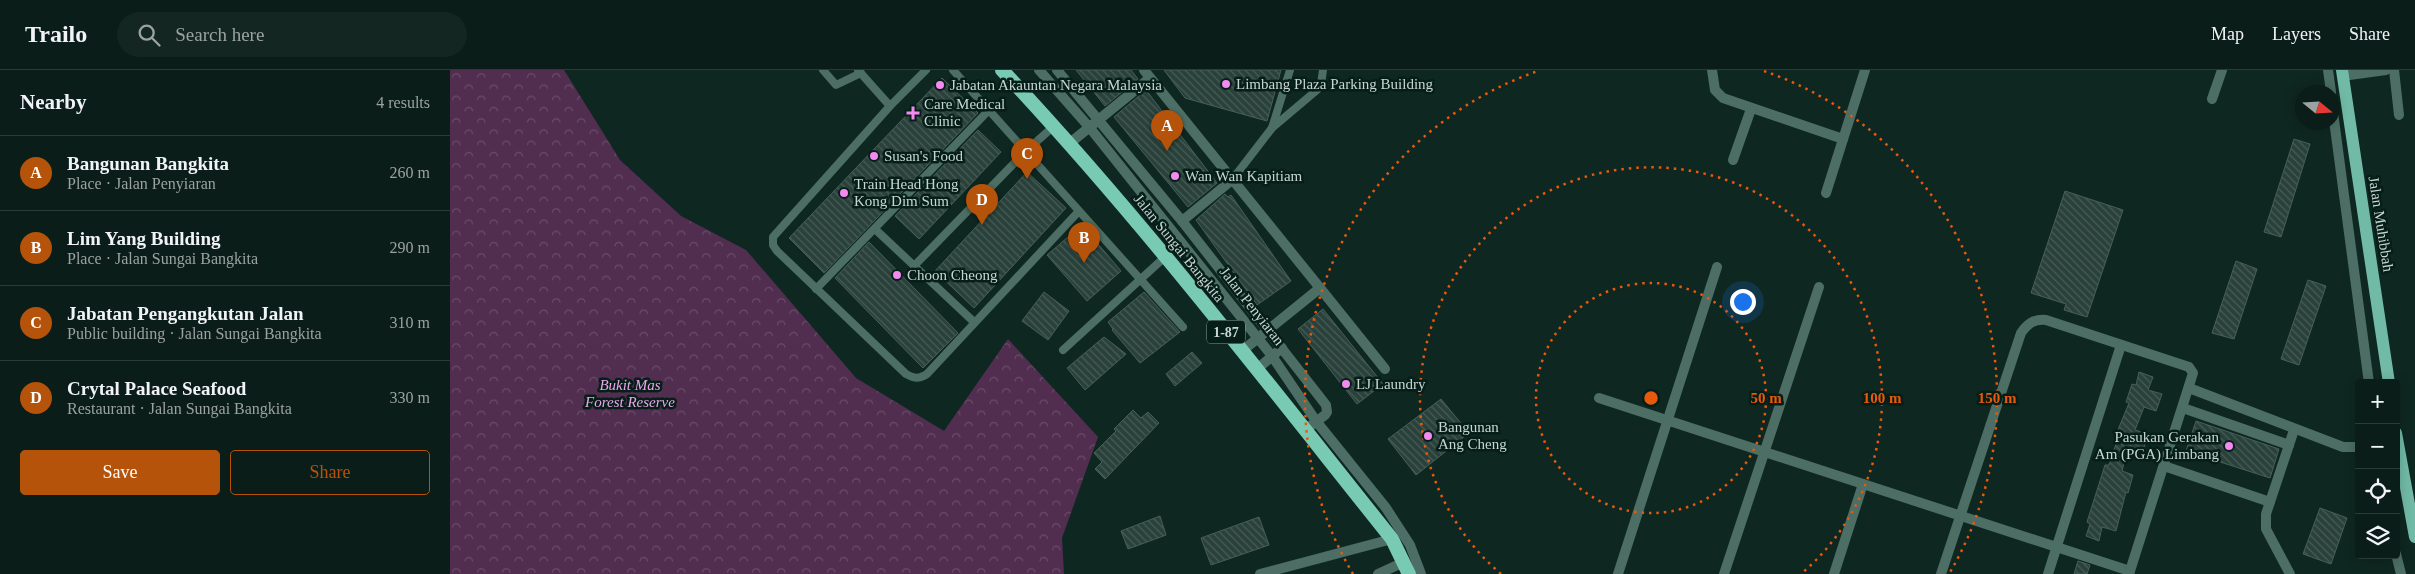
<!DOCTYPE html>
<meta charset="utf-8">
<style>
body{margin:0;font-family:Georgia,serif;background:#142622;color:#f1f3f6}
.controls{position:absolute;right:15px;bottom:15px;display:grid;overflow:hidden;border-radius:5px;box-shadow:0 2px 12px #0003}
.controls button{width:45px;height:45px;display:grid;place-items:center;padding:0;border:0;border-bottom:1px solid #2b3b38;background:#0b1d19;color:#f1f3f6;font:25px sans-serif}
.compass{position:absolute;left:1845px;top:15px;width:45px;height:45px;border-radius:50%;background:#0b1d19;box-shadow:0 2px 12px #0003;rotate:108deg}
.you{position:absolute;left:1292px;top:231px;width:18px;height:18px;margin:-12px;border:4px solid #fff;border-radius:50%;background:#1a73e8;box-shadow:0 0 0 8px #1a73e833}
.badge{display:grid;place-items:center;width:32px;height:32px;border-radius:50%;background:#b45309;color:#fff;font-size:16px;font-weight:700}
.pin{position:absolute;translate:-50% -41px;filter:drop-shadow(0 1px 2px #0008)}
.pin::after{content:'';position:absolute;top:26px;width:18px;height:15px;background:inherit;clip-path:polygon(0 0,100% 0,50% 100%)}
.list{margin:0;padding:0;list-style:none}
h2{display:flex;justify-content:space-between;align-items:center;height:65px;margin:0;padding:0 20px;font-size:21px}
h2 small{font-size:16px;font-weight:400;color:#9aa2a2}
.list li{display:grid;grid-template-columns:32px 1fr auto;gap:15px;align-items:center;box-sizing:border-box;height:75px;padding:0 20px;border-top:1px solid #2b3b38}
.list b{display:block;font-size:19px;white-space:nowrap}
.list p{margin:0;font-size:16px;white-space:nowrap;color:#9aa2a2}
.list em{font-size:16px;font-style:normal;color:#9aa2a2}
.actions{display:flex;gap:10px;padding:15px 20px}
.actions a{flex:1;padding:11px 0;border:1px solid #b45309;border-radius:5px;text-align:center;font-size:18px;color:#b45309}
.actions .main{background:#b45309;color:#fff}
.icon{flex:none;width:28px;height:28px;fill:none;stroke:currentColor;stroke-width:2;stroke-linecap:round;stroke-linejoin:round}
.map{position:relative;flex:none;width:1965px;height:504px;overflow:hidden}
header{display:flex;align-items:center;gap:30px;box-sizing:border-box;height:70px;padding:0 25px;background:#0b1d19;border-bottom:1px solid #2b3b38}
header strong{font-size:24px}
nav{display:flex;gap:28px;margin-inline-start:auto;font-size:18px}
.search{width:350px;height:45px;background:#142622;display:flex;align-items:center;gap:12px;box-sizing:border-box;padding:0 18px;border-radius:28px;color:#9aa2a2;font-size:19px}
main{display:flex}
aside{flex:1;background:#0b1d19}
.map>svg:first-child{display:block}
.forest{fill:url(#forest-crowns)}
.building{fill:url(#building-back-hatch);stroke:#465f57}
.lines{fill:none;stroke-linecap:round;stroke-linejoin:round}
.service{stroke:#4c6e64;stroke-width:8}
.pedestrian{stroke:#4c6e64;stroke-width:10}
.minor{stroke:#4c6e64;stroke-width:10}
.primary{stroke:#71baa6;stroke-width:12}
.trunk{stroke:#78cab3;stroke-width:14}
.ring{fill:none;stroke:#e8590c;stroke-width:2.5;stroke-dasharray:2.5 5}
.poi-dot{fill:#f489f0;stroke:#061e18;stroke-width:2}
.labels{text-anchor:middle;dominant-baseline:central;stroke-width:5;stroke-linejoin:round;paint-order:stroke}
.shield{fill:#061e18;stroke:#8e9f9a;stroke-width:1}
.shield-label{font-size:14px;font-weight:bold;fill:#c8d6d2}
.poi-label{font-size:15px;fill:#c8d6d2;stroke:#061e18;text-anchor:start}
.street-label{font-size:15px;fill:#c8d6d2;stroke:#061e18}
.park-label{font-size:15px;font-style:italic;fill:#eda5ea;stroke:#061e18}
.centre{fill:#e8590c;stroke:#061e18;stroke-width:2.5}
.ring-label{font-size:15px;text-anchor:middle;font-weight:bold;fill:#e8590c;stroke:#061e18;stroke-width:5;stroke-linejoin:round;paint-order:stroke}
</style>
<header>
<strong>Trailo</strong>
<div class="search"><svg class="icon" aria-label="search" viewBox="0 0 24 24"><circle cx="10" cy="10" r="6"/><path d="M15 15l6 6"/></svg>Search here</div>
<nav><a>Map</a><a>Layers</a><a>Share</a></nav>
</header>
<main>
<aside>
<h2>Nearby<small>4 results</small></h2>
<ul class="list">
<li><span class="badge">A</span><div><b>Bangunan Bangkita</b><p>Place · Jalan Penyiaran</p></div><em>260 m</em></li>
<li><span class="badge">B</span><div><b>Lim Yang Building</b><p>Place · Jalan Sungai Bangkita</p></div><em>290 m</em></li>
<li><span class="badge">C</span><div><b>Jabatan Pengangkutan Jalan</b><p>Public building · Jalan Sungai Bangkita</p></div><em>310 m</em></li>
<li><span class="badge">D</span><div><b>Crytal Palace Seafood</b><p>Restaurant · Jalan Sungai Bangkita</p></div><em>330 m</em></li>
</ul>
<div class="actions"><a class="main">Save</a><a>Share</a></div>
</aside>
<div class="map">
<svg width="1965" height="504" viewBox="0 0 1965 504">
<defs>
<pattern id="forest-crowns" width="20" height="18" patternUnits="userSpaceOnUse" patternTransform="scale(1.25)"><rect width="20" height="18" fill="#512e50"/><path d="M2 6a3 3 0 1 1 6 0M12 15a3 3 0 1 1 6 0" fill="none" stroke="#694c68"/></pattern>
<pattern id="building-back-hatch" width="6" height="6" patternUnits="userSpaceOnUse" patternTransform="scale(1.25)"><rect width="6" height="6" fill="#29413a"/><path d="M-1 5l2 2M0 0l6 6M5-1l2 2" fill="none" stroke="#475c56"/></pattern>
</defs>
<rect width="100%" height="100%" fill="#0f2721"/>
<path class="forest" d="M0 0H114L170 90 231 146 296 180 406 308 494 361 558 269 648 367 612 468 614 504H0Z"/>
<g class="building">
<path d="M626 0H681L688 9 655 36Z"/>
<path d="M714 0H831L817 51 735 28Z"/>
<path d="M492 8 528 43 374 203 339 168Z"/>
<path d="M696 20 767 113 738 137 664 47Z"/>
<path d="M528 60 551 82 469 169 445 146Z"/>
<path d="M1844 69 1860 74 1831 167 1814 162Z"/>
<path d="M577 102 616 138 524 238 485 201Z"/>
<path d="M1615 121 1673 140 1637 247 1614 240 1616 234 1581 223Z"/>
<path d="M775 124 778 127 781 125 841 211 807 235 746 150Z"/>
<path d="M632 155 671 201 637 231 597 185Z"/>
<path d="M419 172 508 263 473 298 385 208Z"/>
<path d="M1786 191 1807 199 1784 269 1762 263Z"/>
<path d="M1858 210 1876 216 1849 295 1831 289Z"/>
<path d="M594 222 619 241 598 270 572 251Z"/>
<path d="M694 222 730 262 690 293 662 260 663 259 658 252Z"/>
<path d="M873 239 933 314 907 334 848 259Z"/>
<path d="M654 267 676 284 635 320 617 298Z"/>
<path d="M742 282 752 293 725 316 716 304Z"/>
<path d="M1689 302 1703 307 1698 320 1712 324 1706 341 1694 337 1685 360 1698 364 1693 381 1678 377 1672 401 1683 405 1678 423 1676 422 1666 461 1652 457 1649 471 1636 466 1640 454 1637 452 1655 395H1659L1666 374 1663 372 1679 333 1676 332 1682 314 1686 315Z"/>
<path d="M991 329 1019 363 966 405 938 369Z"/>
<path d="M683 340 691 348 698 342 709 353 655 409 645 399 652 392 644 383 666 361 664 359Z"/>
<path d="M1746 351 1829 379 1820 408 1736 381Z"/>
<path d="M1870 438 1897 448 1881 494 1853 484Z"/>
<path d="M710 446 716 465 678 479 671 461Z"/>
<path d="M809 447 819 475 761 495 751 468Z"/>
<path d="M1628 491 1640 495 1637 504H1624Z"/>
</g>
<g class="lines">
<g class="service">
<path d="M373 0 386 15 411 3"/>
<path d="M408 0 440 36"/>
<path d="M476 0 440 36 323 167V175L327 181 456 304C465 309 469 309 477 304L629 141"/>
<path d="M503 0 733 257"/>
<path d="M822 58 840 0"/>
<path d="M782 110 822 58 867 20 871 14 873 0"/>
<path d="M426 160 524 252"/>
<path d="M464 196 576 81 604 56"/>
<path d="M366 219 539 40"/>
<path d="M613 280 716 186"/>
</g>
<g class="pedestrian">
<path d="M589 0 640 58 822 286 866 351 936 438 960 475 971 504"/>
<path d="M1878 0 1881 22"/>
<path d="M1882 35 1919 313"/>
<path d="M1946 484 1951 504"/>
</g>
<g class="minor">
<path d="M607 0 732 151 876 335 877 342 875 345 855 360"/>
<path d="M694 0 870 218 792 281"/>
<path d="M1262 0 1265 20 1273 28 1393 69"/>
<path d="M1944 0 1949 45"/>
<path d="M1892 6 1936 0"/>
<path d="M1762 29 1772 0"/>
<path d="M620 73 700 8"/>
<path d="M1283 90 1301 39"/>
<path d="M1376 123 1415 0"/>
<path d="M732 151 782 110"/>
<path d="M870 218 935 299"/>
<path d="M807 299 832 278"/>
<path d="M1739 318 1893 377H1909"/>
<path d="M1149 328 1680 501"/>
<path d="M1733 338 1839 375"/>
<path d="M1714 396 1820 432"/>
<path d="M810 504 942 469"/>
<path d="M928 504 954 492"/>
<path d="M1168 504 1267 197"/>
<path d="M1274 504 1369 217"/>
<path d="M1384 504 1413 414"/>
<path d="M1491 504 1571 263C1578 253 1584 249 1596 250L1739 297 1743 303 1679 504"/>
<path d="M1598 504 1671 275"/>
<path d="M1840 504 1816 459V444L1844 360"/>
</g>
<g class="primary">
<path d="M1892 0 1939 313"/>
<path d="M1946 363 1965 467"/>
</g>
<path class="trunk" d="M552 0C691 148 815 310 942 469L959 504"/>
</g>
<g class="ring">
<circle cx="1201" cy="328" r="115"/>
<path d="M1051 504A231 231 0 1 1 1351 504"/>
<path d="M903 504A346 346 0 0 1 1088 1M1314 1A346 346 0 0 1 1499 504"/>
</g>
<g class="poi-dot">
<circle cx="776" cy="14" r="5"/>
<circle cx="490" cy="15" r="5"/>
<path d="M460.5 35.5h5v5h5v5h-5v5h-5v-5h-5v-5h5z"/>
<circle cx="424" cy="86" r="5"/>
<circle cx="725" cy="106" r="5"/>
<circle cx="394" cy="123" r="5"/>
<circle cx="447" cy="205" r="5"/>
<circle cx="896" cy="314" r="5"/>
<circle cx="978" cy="366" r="5"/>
<circle cx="1779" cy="376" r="5"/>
</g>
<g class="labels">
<rect class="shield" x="757" y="250.5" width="38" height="23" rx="4"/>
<g class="shield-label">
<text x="776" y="262">1-87</text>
</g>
<g class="poi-label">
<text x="786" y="14">Limbang Plaza Parking Building</text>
<text x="500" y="15">Jabatan Akauntan Negara Malaysia</text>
<text x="474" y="34">Care Medical<tspan x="474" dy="17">Clinic</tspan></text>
<text x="434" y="86">Susan's Food</text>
<text x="735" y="106">Wan Wan Kapitiam</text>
<text x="404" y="114">Train Head Hong<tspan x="404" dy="17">Kong Dim Sum</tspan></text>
<text x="457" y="205">Choon Cheong</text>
<text x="906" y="314">LJ Laundry</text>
<text x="988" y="357">Bangunan<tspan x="988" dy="17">Ang Cheng</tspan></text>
<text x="1769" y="367" text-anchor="end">Pasukan Gerakan<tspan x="1769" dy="17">Am (PGA) Limbang</tspan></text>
</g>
<g class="street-label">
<text transform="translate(1931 154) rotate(81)">Jalan Muhibbah</text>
<text transform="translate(729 178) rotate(51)">Jalan Sungai Bangkita</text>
<text transform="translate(802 236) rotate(52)">Jalan Penyiaran</text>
</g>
<g class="park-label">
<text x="180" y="315">Bukit Mas<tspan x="180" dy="17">Forest Reserve</tspan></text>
</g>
</g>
<circle cx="1201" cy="328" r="8" class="centre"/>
<g class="ring-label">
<text x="1316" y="333">50 m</text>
<text x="1432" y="333">100 m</text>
<text x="1547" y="333">150 m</text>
</g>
</svg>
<div class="controls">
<button>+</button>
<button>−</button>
<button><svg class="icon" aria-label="locate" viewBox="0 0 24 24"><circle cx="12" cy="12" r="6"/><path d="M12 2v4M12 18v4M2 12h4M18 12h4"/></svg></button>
<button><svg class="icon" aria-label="layers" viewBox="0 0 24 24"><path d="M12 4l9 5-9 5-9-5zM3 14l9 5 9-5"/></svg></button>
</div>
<svg class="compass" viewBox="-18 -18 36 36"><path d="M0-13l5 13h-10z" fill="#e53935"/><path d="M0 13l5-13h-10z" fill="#9aa2a2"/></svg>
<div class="you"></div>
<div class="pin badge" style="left:717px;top:81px">A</div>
<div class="pin badge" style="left:634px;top:193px">B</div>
<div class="pin badge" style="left:577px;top:109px">C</div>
<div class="pin badge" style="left:532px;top:155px">D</div>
</div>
</main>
